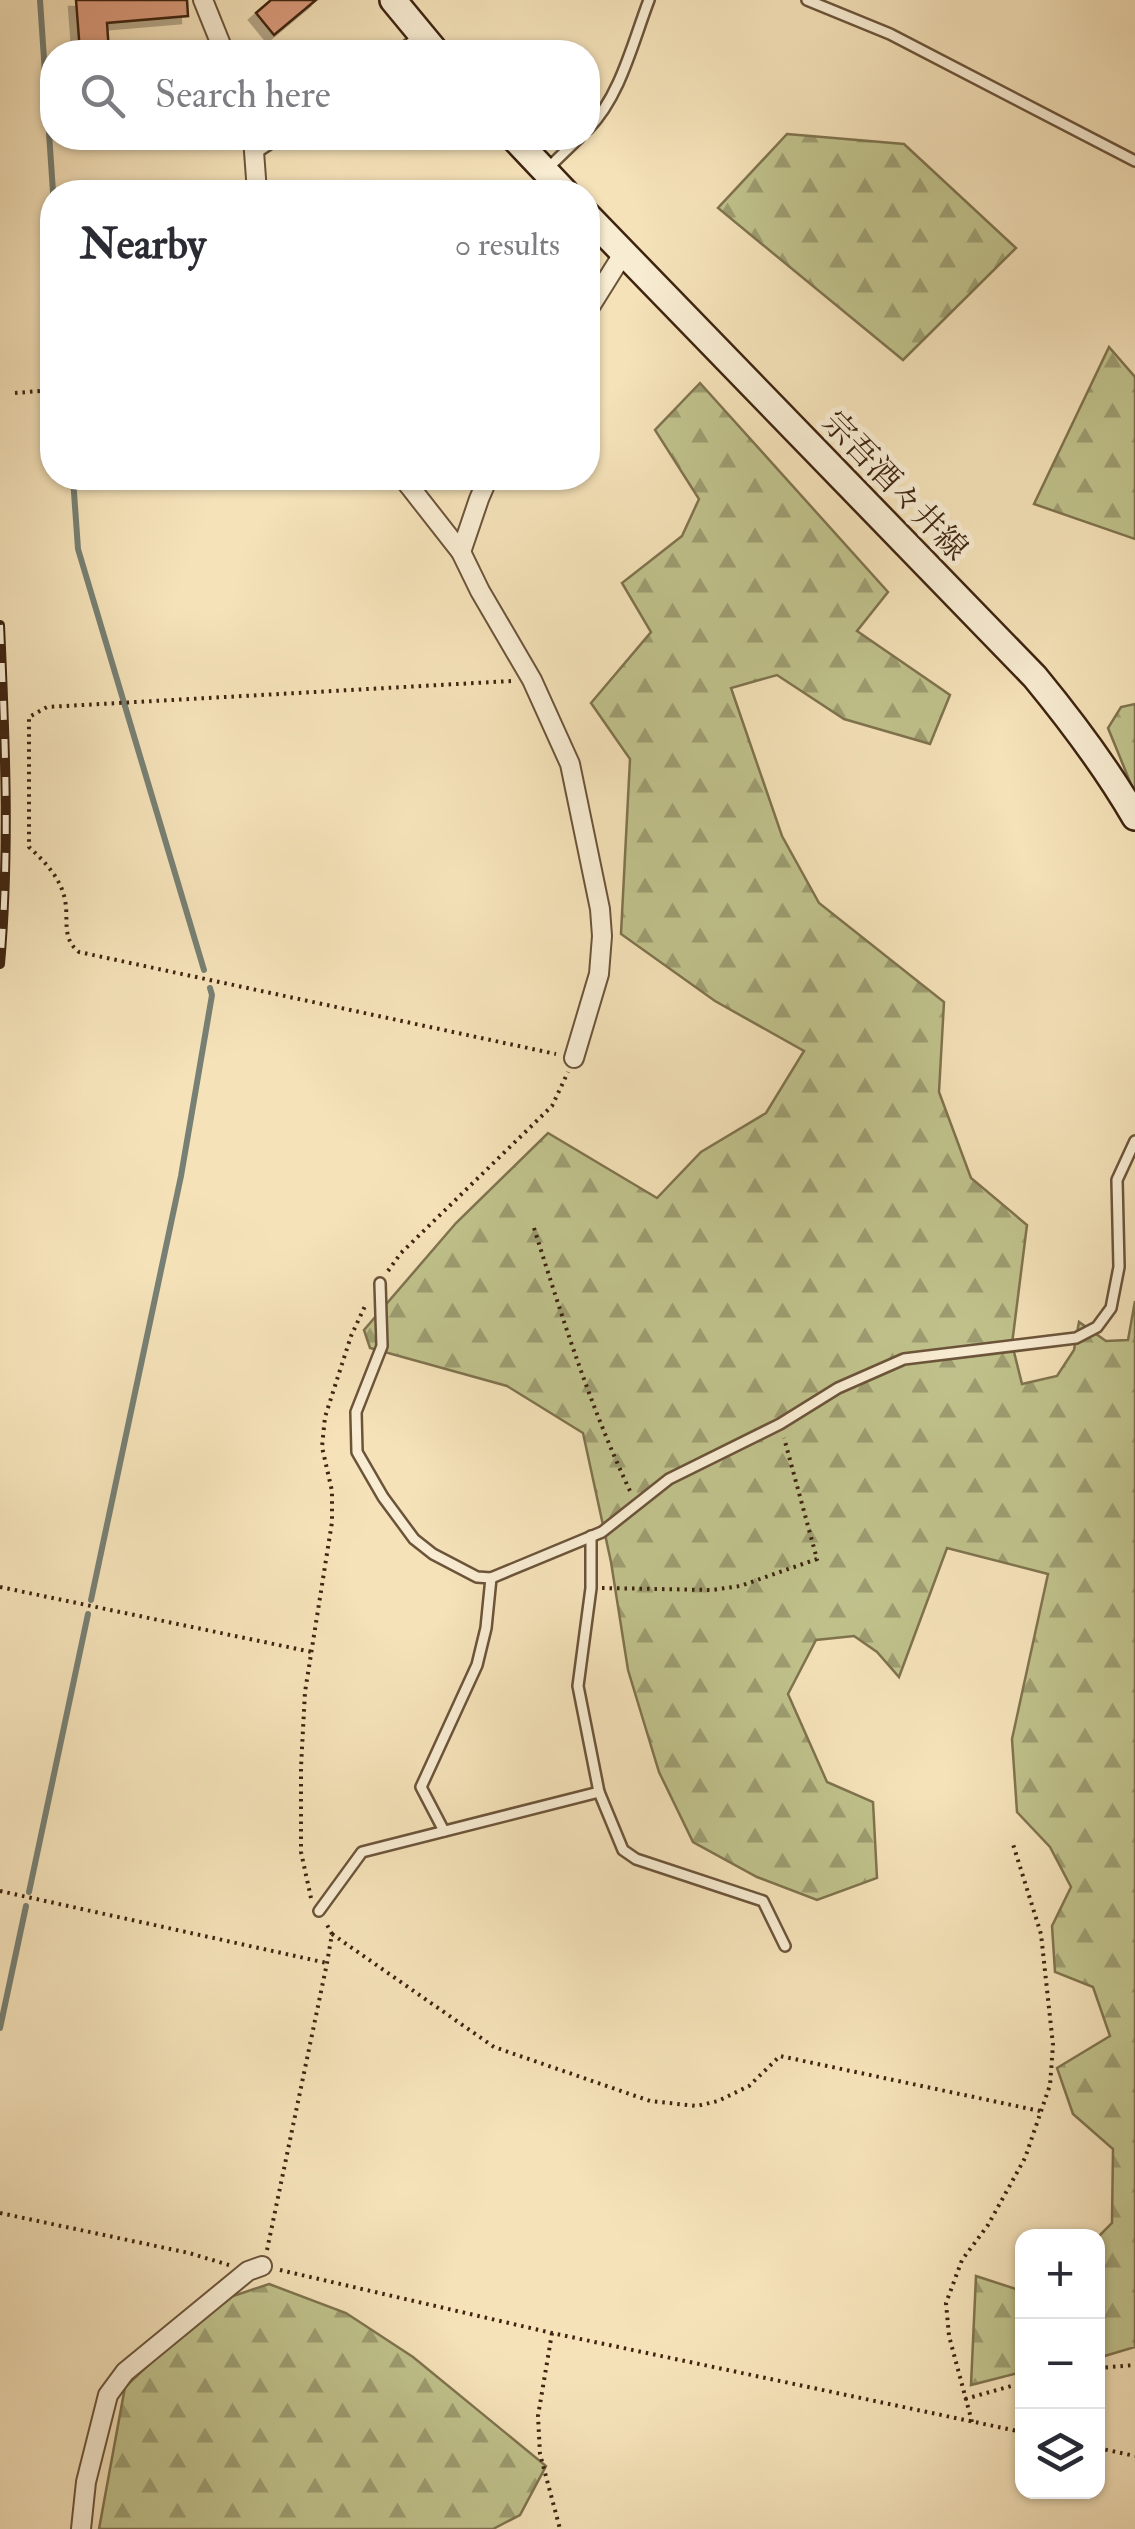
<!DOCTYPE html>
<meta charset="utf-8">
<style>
body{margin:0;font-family:"IM FELL Double Pica","Noto Serif JP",serif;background:#f7f7f7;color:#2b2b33}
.controls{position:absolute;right:30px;bottom:30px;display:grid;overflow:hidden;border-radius:20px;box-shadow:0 2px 8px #0004}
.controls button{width:90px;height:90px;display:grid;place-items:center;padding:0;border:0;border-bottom:2px solid #e1e1e2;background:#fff;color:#2b2b33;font:50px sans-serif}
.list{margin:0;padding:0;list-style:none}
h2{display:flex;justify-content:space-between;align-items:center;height:130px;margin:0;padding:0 40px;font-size:42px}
h2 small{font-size:32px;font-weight:400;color:#7c7c81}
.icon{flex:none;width:55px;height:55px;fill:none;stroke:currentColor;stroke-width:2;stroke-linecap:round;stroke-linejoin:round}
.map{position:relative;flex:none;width:1135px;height:2529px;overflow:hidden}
.search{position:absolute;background:#fff;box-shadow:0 2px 8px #0004;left:40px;top:40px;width:560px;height:110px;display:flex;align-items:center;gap:25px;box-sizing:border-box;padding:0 35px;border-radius:40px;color:#7c7c81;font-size:38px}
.panel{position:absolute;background:#fff;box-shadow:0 2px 8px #0004;left:40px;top:180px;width:560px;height:310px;border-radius:40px}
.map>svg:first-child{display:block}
.forest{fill:url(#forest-firs);stroke:#7f734e;stroke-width:2.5}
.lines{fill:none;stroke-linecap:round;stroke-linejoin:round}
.stream{stroke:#778074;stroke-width:6}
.building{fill:#dc9b7b;stroke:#3e2410;stroke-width:2.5;filter:url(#shadow)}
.lane-casing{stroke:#6c543a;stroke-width:14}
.street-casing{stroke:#6c543a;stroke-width:22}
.secondary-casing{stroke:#3e2410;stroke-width:30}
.path{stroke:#3e2410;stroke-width:4;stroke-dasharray:2.5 5;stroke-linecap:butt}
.lane{stroke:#f8ecd2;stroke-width:9}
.street{stroke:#f8ecd2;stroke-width:18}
.secondary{stroke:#f8ecd2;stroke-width:25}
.rail-casing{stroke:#3e2410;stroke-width:10}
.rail{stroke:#f8ecd2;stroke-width:6;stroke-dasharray:19;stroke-linecap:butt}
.labels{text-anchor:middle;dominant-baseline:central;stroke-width:10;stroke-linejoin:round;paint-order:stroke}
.street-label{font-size:32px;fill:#3e2410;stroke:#f8ecd2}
</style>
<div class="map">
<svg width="1135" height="2529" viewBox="0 0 1135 2529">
<defs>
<pattern id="forest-firs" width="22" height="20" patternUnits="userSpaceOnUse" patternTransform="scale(2.5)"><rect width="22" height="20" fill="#c0c28c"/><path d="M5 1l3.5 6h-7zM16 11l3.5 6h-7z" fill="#9d9d71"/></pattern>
<filter id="shadow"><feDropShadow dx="-7" dy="7" stdDeviation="0" flood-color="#0004"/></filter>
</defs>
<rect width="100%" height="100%" fill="#f5e2b9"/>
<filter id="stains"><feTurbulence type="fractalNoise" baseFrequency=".002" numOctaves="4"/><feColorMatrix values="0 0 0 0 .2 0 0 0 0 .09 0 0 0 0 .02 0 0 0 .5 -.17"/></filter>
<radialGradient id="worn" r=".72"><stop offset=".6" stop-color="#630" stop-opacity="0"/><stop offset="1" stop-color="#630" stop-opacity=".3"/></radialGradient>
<g class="forest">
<path d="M787 134 904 144 1016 248 903 360 718 208Z"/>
<path d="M1109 347 1135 377V539L1034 504Z"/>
<path d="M700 383 888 592 857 631 950 695 930 744 844 719 777 675 731 688 782 836 819 903 944 1002 939 1092 971 1178 1027 1225 1012 1344 1022 1384 1057 1376 1074 1350 1079 1322 1106 1341 1128 1340 1135 1301V2347L1098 2358V2237L1112 2223 1113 2149 1073 2114 1057 2068 1110 2036 1093 1987 1055 1972 1052 1926 1071 1887 1050 1847 1017 1812 1012 1739 1048 1574 947 1548 899 1677 877 1652 854 1636 816 1640 788 1694 827 1782 873 1802 877 1878 817 1900 757 1877 693 1842 659 1772 628 1670 611 1562 583 1433 507 1386 370 1348 364 1330 456 1223 548 1133 657 1198 701 1152 766 1113 804 1051 715 1001 621 934 630 759 591 703 651 632 622 583 682 536 699 499 655 430Z"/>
<path d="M1135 704V794L1108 728 1121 707Z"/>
<path d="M976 2276 1022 2291V2372L971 2385Z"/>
<path d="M269 2284 346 2313 413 2357 546 2466 520 2515 493 2529H99L125 2387 215 2302Z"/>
</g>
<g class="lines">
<g class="stream">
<path d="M40 0 53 192"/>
<path d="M73 478 78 549 204 970"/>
<path d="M91 1600 181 1176 212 995 210 988"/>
<path d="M29 1892 88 1614"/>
<path d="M0 2028 26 1906"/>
</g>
</g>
<g class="building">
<path d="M76 0H187L188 16 107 23 109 52H80Z"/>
<path d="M271 0H316L274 35 256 13Z"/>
</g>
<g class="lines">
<g class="lane-casing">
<g id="lane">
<path d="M807 0 890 34 1135 161"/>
<path d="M398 52 418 37"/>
<path d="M588 129C620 97 633 42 649 0"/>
<path d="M256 153 279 138"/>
<path d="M545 171 579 138"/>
<path d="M380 1283 382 1346 356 1412 357 1452 383 1497 414 1539 433 1554 477 1577 491 1578 602 1532 669 1479 780 1424 838 1388 904 1359 1076 1338 1097 1327 1111 1308 1119 1267 1117 1180 1135 1141"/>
<path d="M591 1536V1588L578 1686 599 1792 623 1850 636 1859 763 1901 785 1946"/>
<path d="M444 1831 421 1787 477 1665 486 1628 491 1578"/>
<path d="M319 1911 362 1852 599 1792"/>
</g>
</g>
<g class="street-casing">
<g id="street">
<path d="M203 0 224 52"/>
<path d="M253 138 257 192"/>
<path d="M588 310 623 254"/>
<path d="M403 478 461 552 480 591 532 680 570 764 600 909 602 936 599 974 574 1058"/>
<path d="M461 552 479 499 488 478"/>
<path d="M81 2529 86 2482 108 2395 125 2372 248 2271 262 2266"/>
</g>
</g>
<g class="secondary-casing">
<g id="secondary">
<path d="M393 0 436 52"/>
<path d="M514 138 565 192"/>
<path d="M588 216 1035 677C1072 722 1106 767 1135 817"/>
</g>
</g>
<g class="path">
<path d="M15 393 52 390"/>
<path d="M511 681 47 707 29 717V847C44 861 61 878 65 900 69 920 61 938 79 952L556 1054"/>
<path d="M534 1228C562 1317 590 1406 630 1491"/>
<path d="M388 1271 401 1253 552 1106 568 1072"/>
<path d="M0 1587 312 1652"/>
<path d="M602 1588 712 1590 740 1586 817 1559 784 1438"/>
<path d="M0 1891 327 1963"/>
<path d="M311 1898 301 1852V1767L305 1692 332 1522V1491L322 1447 325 1417 351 1336 366 1304"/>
<path d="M332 1934 494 2047 650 2101 697 2106 718 2101 749 2086 780 2056 1040 2111"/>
<path d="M0 2213 189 2253 229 2265"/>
<path d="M267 2250 327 1963 332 1934 326 1923"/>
<path d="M280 2270 552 2333 1022 2432"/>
<path d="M552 2333 538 2416 540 2454 560 2529"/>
<path d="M1098 2368 1135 2365"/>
<path d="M965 2399 1022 2383"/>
<path d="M972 2422 949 2336 946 2303 962 2260 988 2225 1025 2158 1050 2085 1053 2045 1041 1934 1012 1841"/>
<path d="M1098 2448 1135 2456"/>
</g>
<use href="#lane" class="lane"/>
<use href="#street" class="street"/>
<use href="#secondary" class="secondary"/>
<g class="rail-casing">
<path id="rail" d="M0 625C5 739 10 851 0 964"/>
</g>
<use href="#rail" class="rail"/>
</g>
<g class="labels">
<g class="street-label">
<text transform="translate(895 486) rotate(46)">宗吾酒々井線</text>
</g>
</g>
<rect width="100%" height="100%" filter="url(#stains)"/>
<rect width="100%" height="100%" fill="url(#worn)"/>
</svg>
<div class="controls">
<button>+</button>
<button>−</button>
<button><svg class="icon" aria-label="layers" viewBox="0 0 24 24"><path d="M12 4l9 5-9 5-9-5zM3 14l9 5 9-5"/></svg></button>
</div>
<div class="search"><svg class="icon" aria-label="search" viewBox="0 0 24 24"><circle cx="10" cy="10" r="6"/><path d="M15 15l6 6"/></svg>Search here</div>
<section class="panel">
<h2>Nearby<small>0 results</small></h2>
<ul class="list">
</ul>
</section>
</div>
